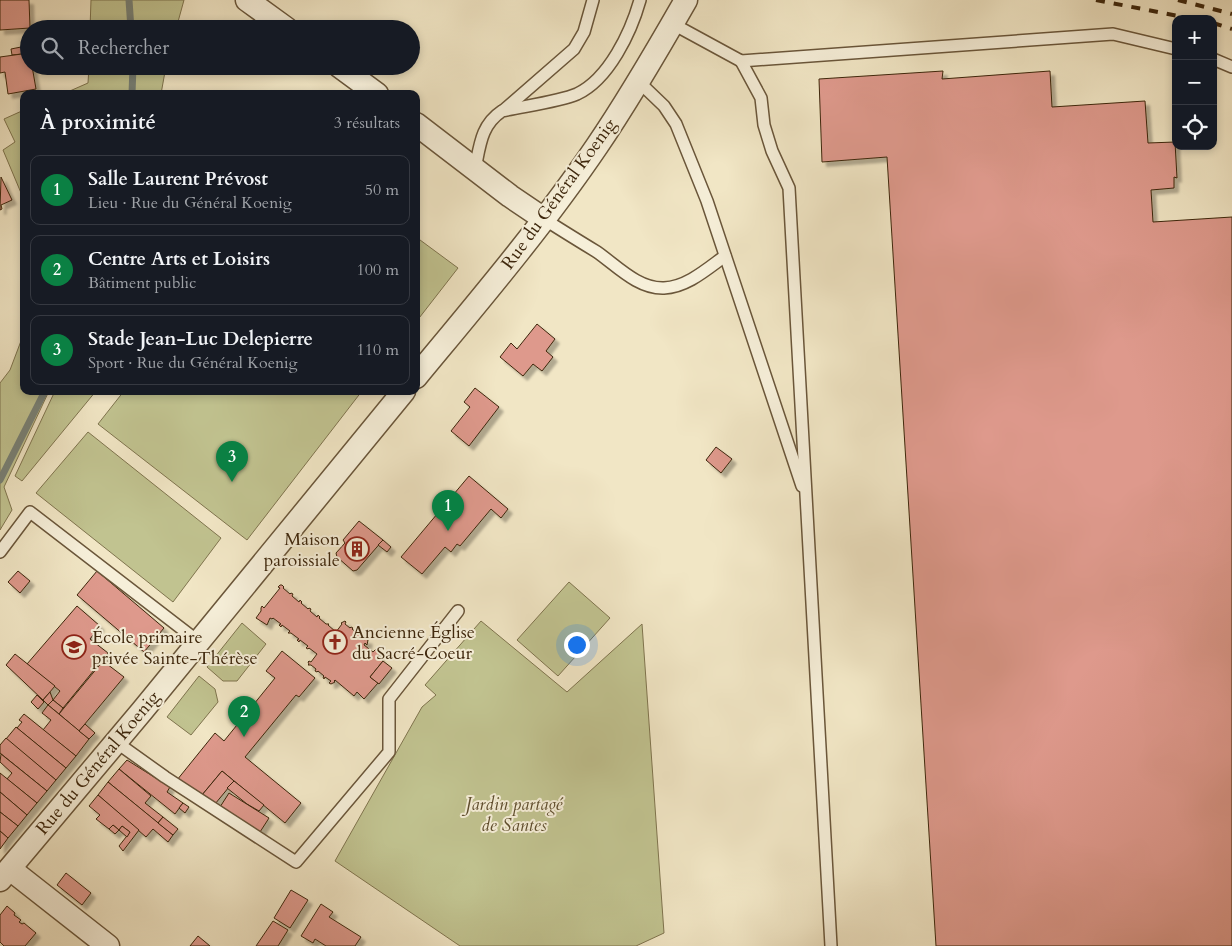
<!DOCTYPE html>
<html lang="fr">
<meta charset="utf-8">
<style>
body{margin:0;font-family:Cardo,serif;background:#242831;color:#f1f3f6}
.controls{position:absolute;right:15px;top:15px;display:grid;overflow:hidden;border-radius:10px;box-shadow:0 2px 8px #0003}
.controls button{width:45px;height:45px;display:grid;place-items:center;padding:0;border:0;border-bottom:1px solid #363941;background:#171b24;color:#f1f3f6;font:25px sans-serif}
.you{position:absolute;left:576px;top:644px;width:18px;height:18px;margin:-12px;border:4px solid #fff;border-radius:50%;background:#1a73e8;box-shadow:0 0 0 8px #1a73e833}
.badge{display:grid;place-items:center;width:32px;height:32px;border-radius:50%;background:#0b8043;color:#fff;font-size:16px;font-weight:700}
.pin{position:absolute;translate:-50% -41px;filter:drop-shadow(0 1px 2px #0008)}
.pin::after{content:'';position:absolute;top:26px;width:18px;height:15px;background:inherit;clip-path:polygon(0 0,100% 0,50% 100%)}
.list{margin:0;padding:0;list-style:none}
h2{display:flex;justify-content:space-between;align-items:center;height:65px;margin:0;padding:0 20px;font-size:21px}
h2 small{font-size:16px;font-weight:400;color:#9ea1a6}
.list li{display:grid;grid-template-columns:32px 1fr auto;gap:15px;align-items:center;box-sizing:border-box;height:70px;margin:0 10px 10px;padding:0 10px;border:1px solid #363941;border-radius:10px}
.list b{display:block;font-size:19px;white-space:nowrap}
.list p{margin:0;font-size:16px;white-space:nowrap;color:#9ea1a6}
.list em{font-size:16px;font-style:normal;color:#9ea1a6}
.icon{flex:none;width:28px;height:28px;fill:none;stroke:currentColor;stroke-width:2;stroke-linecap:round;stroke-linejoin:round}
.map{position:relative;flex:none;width:1232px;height:946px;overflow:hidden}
.search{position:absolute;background:#171b24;box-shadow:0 2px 8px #0003;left:20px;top:20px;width:400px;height:55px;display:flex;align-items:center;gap:12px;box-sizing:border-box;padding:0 18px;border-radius:28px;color:#9ea1a6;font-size:19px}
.panel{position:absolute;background:#171b24;box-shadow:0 2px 8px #0003;left:20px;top:90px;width:400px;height:305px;border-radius:10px}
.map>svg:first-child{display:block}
.green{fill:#c1c390;stroke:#7f744e}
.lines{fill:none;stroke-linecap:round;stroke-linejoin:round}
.stream{stroke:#778177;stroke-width:7}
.building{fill:#de998c;stroke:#3d260c;filter:url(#shadow)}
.lane-casing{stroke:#6a563a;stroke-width:14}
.street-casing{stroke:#6a563a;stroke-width:25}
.lane{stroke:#f6efd9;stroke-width:11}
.street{stroke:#f6efd9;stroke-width:22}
.rail{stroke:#3d260c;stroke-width:4;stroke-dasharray:9 9;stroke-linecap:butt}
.labels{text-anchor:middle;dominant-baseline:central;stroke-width:4;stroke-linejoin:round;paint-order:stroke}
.street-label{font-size:18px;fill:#3d260c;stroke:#f6efd9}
.poi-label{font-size:18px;fill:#3d260c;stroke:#f6efd9;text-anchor:start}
.park-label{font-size:18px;font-style:italic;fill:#5e4d2d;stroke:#f6efd9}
</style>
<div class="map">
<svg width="1232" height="946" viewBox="0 0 1232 946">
<defs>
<filter id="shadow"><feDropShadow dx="4.5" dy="4.5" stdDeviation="1" flood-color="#0004"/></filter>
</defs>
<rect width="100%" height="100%" fill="#f1e6c5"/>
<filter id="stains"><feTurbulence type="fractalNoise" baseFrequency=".004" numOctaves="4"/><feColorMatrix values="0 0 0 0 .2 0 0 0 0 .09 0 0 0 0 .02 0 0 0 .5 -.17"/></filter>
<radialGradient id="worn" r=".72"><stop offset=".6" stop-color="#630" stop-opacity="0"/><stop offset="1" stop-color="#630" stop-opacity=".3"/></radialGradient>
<g class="green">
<path d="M91 0H184L176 29H90Z"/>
<path d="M89 66H166L161 94H63L88 83Z"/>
<path d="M24 110V200L3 150 15 142 4 119Z"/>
<path d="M416 237 458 268 416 322Z"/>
<path d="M24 333V391H49L4 487 12 510 0 530V383L10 370Z"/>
<path d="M55 391H96L22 481 15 476Z"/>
<path d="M124 391H362L247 540 98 424Z"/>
<path d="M88 432 221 538 173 602 36 493Z"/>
<path d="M569 582 610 618 558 676 517 640Z"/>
<path d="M481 621 567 692 642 624 664 933 636 946H460L335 861 422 707 436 695 425 685Z"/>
<path d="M242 623 266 644 237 681H223L207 667Z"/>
<path d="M199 676 215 689 218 702 191 735 167 717Z"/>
</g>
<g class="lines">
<g class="stream">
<path d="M129 0 131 29"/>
<path d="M132 94 133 66"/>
<path d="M0 480 45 391"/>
</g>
</g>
<g class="building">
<path d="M0 0H29L30 28 0 30Z"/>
<path d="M21 47 22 54 12 55 11 49Z"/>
<path d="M29 53V66H32L36 89 8 94 5 72 0 73V57Z"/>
<path d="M943 71 942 79 1050 71 1052 107 1145 101 1148 143 1175 142 1177 178 1174 177V188L1151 190 1153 222 1232 217V946H936L887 157 822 162 819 79Z"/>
<path d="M1 177 12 200 1 205 2 209 0 210Z"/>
<path d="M537 324 555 339 546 351 553 357 542 371 533 364 523 376 500 357 511 343 517 349Z"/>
<path d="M475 388 499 407 469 446 451 431 470 407 464 402Z"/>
<path d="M716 447 732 459 721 473 706 460Z"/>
<path d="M469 476 508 509 501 518 491 509 460 546 457 544 451 552 445 547 422 574 401 557Z"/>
<path d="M359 521 383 540 357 570 353 571 337 557 336 553 345 543 343 540Z"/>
<path d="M383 540 391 547 387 552 378 545Z"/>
<path d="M18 571 30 581 20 593 8 582Z"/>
<path d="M97 571 164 628 144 652 77 595Z"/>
<path d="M280 585H282L284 587 283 588 290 594 291 593 293 594 292 596 299 602 300 600 302 602 301 603 308 609 309 608 311 609 310 611 317 617 318 615 320 617 319 618 326 624H329L328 625 336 632 342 624 341 623 345 621 346 622 345 624 350 628 351 627 353 628 352 629 358 634 359 633 361 634 360 636 365 640 366 639 368 640 367 645 365 643 364 645 373 652 376 649 381 652 378 656 383 661 370 677 378 683 364 699 357 692 354 696 335 680 334 681 335 682 331 684 329 683 331 681 325 677 324 679 323 677 324 676 318 671 317 672 315 671 316 669 311 665H308L309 664 308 662 309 661 311 662 317 654 309 648 308 649 306 648 308 646 300 640 299 642 297 640 299 639 291 633H288L290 631 282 625 281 627 279 625 281 624 273 618 272 619 270 618 267 625 256 618 261 611V608L262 606 264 608 280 588 278 587Z"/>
<path d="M77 606 100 626 90 639 108 653 63 708 53 700 60 691 27 664Z"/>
<path d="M282 651 315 678 299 697 296 695 245 757 301 803 285 823 222 771 202 795 177 780 215 733 224 741 275 678 266 671Z"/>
<path d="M15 654 55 686 43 700 6 665Z"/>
<path d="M103 661 124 677 79 731 59 714Z"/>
<path d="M383 661 392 668 379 684 370 677Z"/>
<path d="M50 692 53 700 48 705 43 700Z"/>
<path d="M37 695 44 702 38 709 31 702Z"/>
<path d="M53 700 63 708 59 714 48 705Z"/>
<path d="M48 705 89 739 76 756 43 730 51 720 42 713Z"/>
<path d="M24 714 76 756 66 768 17 728 22 722 19 720Z"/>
<path d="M85 724 95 733 89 739 79 731Z"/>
<path d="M16 727 66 768 56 780 6 739Z"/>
<path d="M6 738 56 780 47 791 0 753V745Z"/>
<path d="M1 754 47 791 37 803 7 779 12 773 0 762Z"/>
<path d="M127 760 170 787 167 792 183 803 175 814 119 769Z"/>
<path d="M119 769 151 796 145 803 163 817 158 823 108 782Z"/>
<path d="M222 771 234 781 215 804 202 795Z"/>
<path d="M0 773 37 803 27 815 0 792Z"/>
<path d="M234 781 264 805 259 811 247 804 227 788Z"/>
<path d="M108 782 173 835 168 842 153 829 146 837 98 795Z"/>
<path d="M0 792 27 815 18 826 0 812Z"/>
<path d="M229 793 269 818 260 832 220 807Z"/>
<path d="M98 795 139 830 123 851 119 846 130 832 122 826 119 830 113 825 109 829 96 819 100 815 89 806Z"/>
<path d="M183 803 189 807 185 813 179 808Z"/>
<path d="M0 812 18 826 8 838 0 831Z"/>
<path d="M163 817 178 829 173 835 158 823Z"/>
<path d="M113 825 119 830 115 834 109 829Z"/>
<path d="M122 826 130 832 127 837 119 830Z"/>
<path d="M0 831 8 838 0 849Z"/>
<path d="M66 873 91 893 82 905 57 885Z"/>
<path d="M291 890 308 900 290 928 274 918Z"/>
<path d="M321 904 333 912 329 917 361 937 355 946H326L315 939 313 943 301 936Z"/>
<path d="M7 906 15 913 14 915 21 920 19 922 22 924 24 923 36 933 25 946H4L0 942V915Z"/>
<path d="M273 921 288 930 278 946H256Z"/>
<path d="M198 936 210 946H190Z"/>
</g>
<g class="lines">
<g class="lane-casing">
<g id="lane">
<path d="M673 24 741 61 1113 34 1176 49"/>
<path d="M1213 59 1232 67"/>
<path d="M741 61 761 98 764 125 772 151 789 188 831 946"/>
<path d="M639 82 664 106 676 124 707 201 802 486"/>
<path d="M504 110 574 49 584 32 593 0"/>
<path d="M475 169C480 145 481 125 502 111 524 106 558 102 577 94 609 79 631 32 640 0"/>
<path d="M544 219C561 230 579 241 597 252 617 266 638 289 664 288 687 287 707 269 725 256"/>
<path d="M0 552 30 512 199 642"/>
<path d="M116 742 165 777 296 862 389 752V699L458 611"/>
</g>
</g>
<g class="street-casing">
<g id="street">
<path d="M247 0 287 29"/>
<path d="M339 66 377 94"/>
<path d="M416 124 510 196 544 219"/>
<path d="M416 377C478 302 542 227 597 146 629 99 658 49 686 0"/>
<path d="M10 869 108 946"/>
<path d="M0 880 142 711 404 391"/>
</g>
</g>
<use href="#lane" class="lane"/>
<use href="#street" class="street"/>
<g class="rail">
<path d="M1096 0 1194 19"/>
<path d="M1178 0 1232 14"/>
<path d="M1213 23 1232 29"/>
</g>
</g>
<defs>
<g id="building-ring" transform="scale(1.25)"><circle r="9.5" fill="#f6efd9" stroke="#8f2418" stroke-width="1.5"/><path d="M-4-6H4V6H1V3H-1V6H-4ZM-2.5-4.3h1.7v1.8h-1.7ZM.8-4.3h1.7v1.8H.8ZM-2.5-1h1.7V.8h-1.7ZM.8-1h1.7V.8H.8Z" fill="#8f2418"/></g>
<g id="church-ring" transform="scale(1.25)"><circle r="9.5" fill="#f6efd9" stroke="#8f2418" stroke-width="1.5"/><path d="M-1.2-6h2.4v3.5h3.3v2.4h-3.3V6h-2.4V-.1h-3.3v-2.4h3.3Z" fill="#8f2418"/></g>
<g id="school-ring" transform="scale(1.25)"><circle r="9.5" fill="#f6efd9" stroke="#8f2418" stroke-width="1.5"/><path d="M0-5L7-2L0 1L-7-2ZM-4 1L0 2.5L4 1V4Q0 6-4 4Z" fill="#8f2418"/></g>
</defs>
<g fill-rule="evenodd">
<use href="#building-ring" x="357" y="549"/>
<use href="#church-ring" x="335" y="642"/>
<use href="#school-ring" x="74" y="647"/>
</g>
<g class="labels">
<g class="street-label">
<text transform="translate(559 194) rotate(-54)">Rue du Général Koenig</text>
<text transform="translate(98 763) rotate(-50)">Rue du Général Koenig</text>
</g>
<g class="poi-label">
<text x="340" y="539" text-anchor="end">Maison<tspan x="340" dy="21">paroissiale</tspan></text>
<text x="352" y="632">Ancienne Église<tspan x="352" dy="21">du Sacré-Coeur</tspan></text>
<text x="92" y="637">École primaire<tspan x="92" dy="21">privée Sainte-Thérèse</tspan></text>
</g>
<g class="park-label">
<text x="514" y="804">Jardin partagé<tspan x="514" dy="21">de Santes</tspan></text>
</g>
</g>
<rect width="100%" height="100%" filter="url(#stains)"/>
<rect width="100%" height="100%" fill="url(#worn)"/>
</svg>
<div class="controls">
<button>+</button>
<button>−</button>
<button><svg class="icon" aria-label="locate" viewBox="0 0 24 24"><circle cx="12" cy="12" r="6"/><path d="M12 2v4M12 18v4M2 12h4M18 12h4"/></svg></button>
</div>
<div class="you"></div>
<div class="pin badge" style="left:448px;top:531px">1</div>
<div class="pin badge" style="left:244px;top:737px">2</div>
<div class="pin badge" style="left:232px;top:482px">3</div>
<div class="search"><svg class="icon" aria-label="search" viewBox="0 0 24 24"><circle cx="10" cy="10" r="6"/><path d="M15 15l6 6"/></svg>Rechercher</div>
<section class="panel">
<h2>À proximité<small>3 résultats</small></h2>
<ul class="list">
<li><span class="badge">1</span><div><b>Salle Laurent Prévost</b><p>Lieu · Rue du Général Koenig</p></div><em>50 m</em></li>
<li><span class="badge">2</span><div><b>Centre Arts et Loisirs</b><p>Bâtiment public</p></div><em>100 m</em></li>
<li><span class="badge">3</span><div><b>Stade Jean-Luc Delepierre</b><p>Sport · Rue du Général Koenig</p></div><em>110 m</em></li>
</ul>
</section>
</div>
